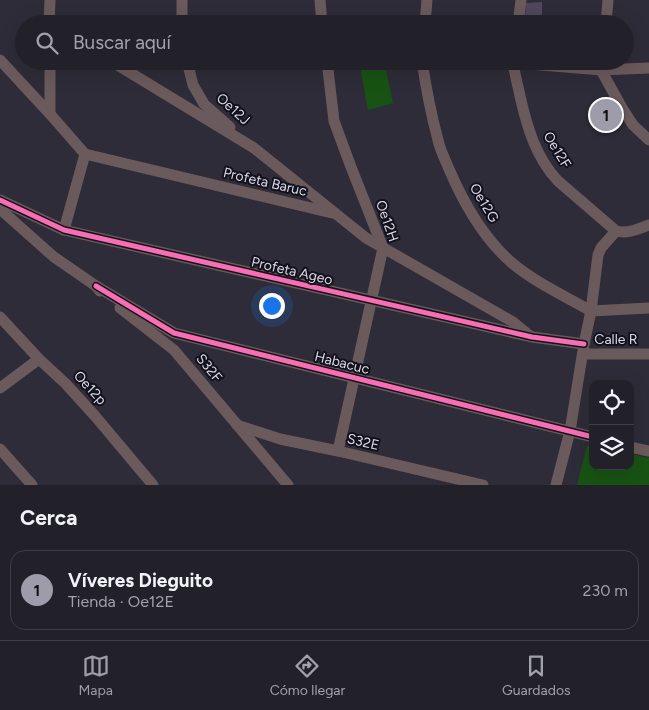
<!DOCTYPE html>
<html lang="es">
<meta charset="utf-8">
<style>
body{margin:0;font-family:Figtree,sans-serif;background:#2e2e36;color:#f1f3f6}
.controls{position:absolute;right:15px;bottom:15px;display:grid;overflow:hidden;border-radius:10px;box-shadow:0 5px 20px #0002}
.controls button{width:45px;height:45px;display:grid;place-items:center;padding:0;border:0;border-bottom:1px solid #3f3e47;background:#22212a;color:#f1f3f6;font:25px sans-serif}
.you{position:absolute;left:271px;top:305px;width:18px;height:18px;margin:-12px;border:4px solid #fff;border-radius:50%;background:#1a73e8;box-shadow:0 0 0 8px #1a73e833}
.badge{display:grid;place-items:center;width:32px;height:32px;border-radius:50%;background:#9e9cab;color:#111;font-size:16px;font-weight:700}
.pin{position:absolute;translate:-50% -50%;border:2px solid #fff;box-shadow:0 1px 5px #0006}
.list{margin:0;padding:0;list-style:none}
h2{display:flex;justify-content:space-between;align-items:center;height:65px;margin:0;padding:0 20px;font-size:21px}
h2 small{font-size:16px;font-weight:400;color:#a2a3a8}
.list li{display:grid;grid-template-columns:32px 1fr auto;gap:15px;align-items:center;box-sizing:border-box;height:80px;margin:0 10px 10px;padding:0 10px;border:1px solid #3f3e47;border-radius:15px}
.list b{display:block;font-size:19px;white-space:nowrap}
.list p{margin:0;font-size:16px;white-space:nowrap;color:#a2a3a8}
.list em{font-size:16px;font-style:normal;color:#a2a3a8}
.icon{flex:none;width:28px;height:28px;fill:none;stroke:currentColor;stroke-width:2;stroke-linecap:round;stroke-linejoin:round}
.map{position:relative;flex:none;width:649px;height:485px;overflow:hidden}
.search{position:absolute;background:#22212a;box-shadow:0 5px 20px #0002;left:15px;right:15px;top:15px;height:55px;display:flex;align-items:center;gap:12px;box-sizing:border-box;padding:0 18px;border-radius:28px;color:#a2a3a8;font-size:19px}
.sheet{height:155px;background:#22212a}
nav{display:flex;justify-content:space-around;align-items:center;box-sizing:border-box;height:70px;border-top:1px solid #3f3e47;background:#22212a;font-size:14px;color:#a2a3a8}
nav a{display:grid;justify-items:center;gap:2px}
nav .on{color:#9e9cab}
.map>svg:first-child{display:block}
.pitch{fill:#185313}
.building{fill:#50475c}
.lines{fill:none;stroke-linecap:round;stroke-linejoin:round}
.minor{stroke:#6b5a5b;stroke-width:11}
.cycleway-casing{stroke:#13111c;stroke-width:8}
.cycleway{stroke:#f96db3;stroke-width:5}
.labels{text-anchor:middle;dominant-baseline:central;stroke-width:4;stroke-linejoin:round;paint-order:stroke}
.street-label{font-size:14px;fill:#dbd9e9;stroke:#13111c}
</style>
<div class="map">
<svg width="649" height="485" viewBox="0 0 649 485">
<rect width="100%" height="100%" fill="#2e2c38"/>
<g class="pitch">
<path d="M378 61H384L393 103 368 110 360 67Z"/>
<path d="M587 446 593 447V466H630V454L649 458V485H577Z"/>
</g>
<g class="building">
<path d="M542 2V19H525L526 3Z"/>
<path d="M610 105 619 117 602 128 593 112Z"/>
</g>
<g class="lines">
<g class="minor">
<path d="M182 0V24"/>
<path d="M320 0 322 24"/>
<path d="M49 24 50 0"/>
<path d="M425 24 427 0"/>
<path d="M518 24 521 0"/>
<path d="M606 24 608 0"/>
<path d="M0 60 50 114 85 154 332 213"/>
<path d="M50 61V114"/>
<path d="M111 61 254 148 366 238 513 322 530 336"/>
<path d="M187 61 193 85 204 104 230 127"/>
<path d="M327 61 334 121 351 167 383 248 338 451"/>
<path d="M422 61C426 88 431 114 438 140 440 150 445 159 449 169 464 204 483 238 512 263 536 283 565 296 591 311"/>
<path d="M493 61 601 70 649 68"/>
<path d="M513 61C514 73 518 85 520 96 527 127 536 158 558 181L616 231C628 234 638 229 649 225"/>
<path d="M602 61 601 70 622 108 633 125 649 140"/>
<path d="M0 200 64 230 532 337 584 344"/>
<path d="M0 209 54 257 96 286 100 291"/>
<path d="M64 230 85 154"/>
<path d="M96 286 174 333 593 437"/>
<path d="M120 308 174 350 288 485"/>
<path d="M591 311 649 308"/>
<path d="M0 317 39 359 66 384 95 416 153 485"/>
<path d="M583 354H649"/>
<path d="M0 388 39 359"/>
<path d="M237 425 280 439 338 451 483 485"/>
<path d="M630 447 649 451"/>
<path d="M0 449 32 485"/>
<path d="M556 485 570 431 584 344 591 311 598 255 601 248 616 231"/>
</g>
<g class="cycleway-casing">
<g id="cycleway">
<path d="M0 200 64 230 532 337 584 344"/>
<path d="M96 286 174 333 593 437"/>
</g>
</g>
<use href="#cycleway" class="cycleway"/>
</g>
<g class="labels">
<g class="street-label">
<text transform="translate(233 109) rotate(42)">Oe12J</text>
<text transform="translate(557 150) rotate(59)">Oe12F</text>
<text transform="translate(265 182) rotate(13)">Profeta Baruc</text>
<text transform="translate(484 203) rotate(59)">Oe12G</text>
<text transform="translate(387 221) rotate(71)">Oe12H</text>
<text transform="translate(292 271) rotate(13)">Profeta Ageo</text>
<text x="616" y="339">Calle R</text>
<text transform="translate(342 363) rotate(14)">Habacuc</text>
<text transform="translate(209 368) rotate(50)">S32F</text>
<text transform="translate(90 388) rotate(47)">Oe12p</text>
<text transform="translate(363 442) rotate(13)">S32E</text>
</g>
</g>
</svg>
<div class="controls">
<button><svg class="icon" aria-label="locate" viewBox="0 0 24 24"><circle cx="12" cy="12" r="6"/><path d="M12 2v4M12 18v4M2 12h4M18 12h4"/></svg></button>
<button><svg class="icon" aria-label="layers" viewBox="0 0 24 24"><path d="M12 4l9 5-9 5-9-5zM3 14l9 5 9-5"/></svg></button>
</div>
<div class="you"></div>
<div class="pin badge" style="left:606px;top:115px">1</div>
<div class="search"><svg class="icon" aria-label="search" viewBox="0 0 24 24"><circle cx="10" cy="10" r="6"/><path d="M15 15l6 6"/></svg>Buscar aquí</div>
</div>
<section class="sheet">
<h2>Cerca<small></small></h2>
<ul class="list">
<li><span class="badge">1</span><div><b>Víveres Dieguito</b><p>Tienda · Oe12E</p></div><em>230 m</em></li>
</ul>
</section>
<nav>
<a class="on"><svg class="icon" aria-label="map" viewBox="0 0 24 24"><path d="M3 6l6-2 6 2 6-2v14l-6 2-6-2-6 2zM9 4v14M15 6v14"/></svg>Mapa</a>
<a><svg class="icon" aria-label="directions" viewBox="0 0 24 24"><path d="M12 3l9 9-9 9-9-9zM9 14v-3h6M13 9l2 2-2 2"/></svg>Cómo llegar</a>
<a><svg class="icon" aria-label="saved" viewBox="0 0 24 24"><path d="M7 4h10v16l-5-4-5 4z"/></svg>Guardados</a>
</nav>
